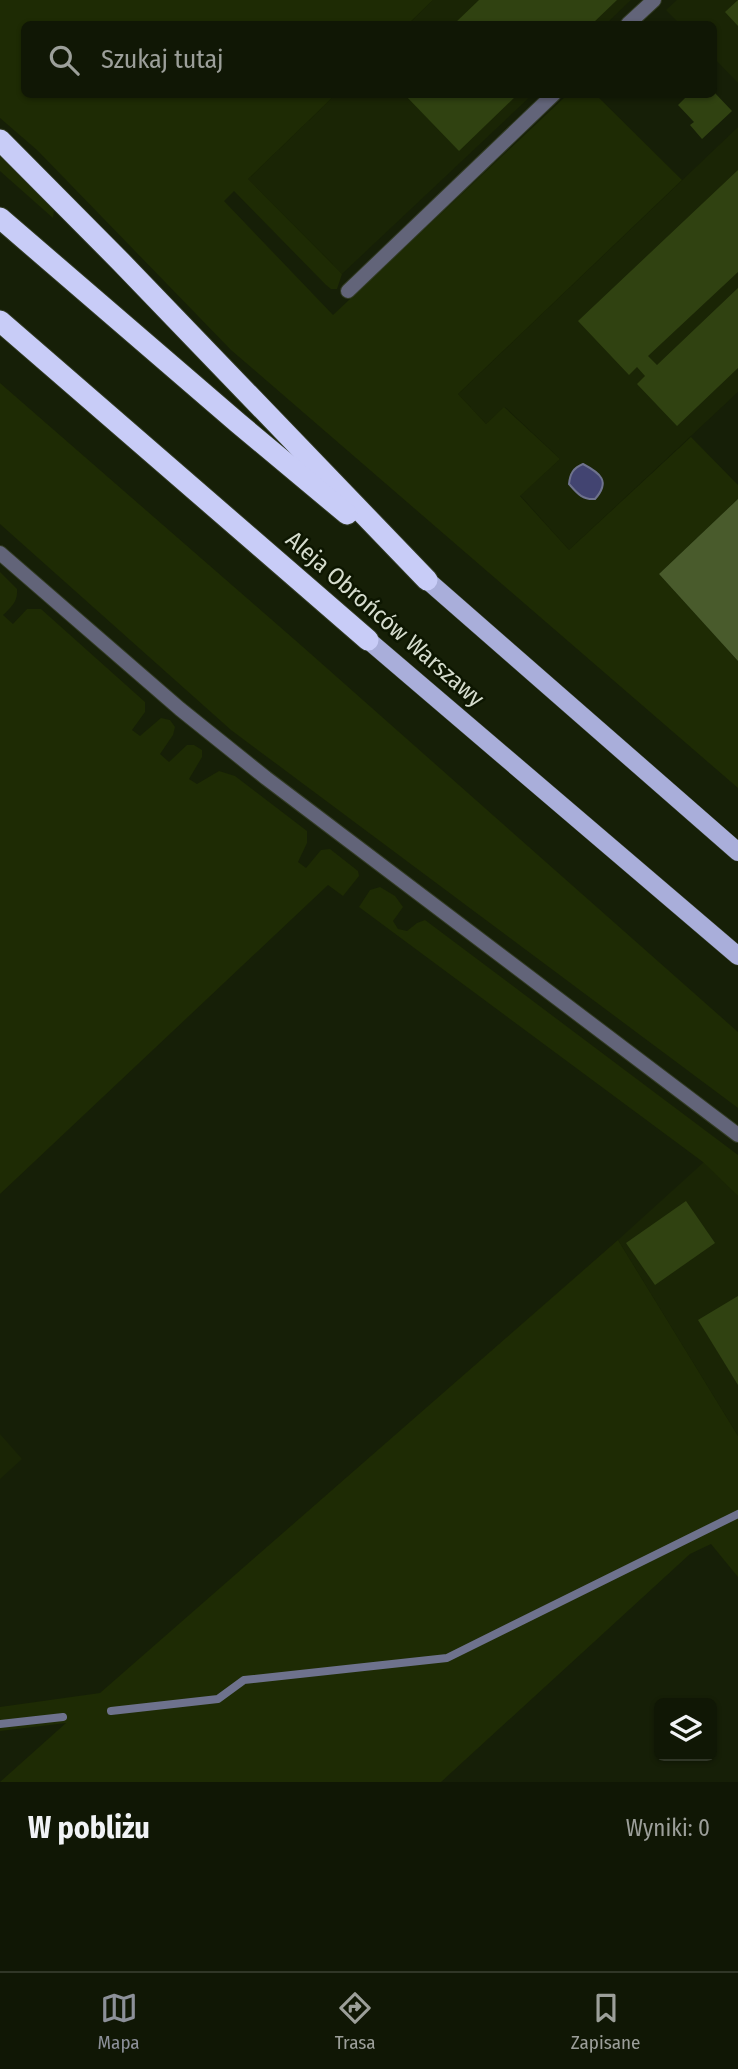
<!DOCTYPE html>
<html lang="pl">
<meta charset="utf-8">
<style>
body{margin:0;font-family:"Fira Sans Condensed",sans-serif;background:#1e2413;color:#f1f3f6}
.controls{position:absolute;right:21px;bottom:21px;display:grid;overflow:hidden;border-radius:10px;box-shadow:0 2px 5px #0004}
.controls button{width:63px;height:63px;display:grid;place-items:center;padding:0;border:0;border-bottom:2px solid #303627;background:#101705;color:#f1f3f6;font:35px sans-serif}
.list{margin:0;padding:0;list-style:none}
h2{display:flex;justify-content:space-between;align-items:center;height:91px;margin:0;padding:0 28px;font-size:30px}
h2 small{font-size:23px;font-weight:400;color:#9c9f9a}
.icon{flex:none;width:38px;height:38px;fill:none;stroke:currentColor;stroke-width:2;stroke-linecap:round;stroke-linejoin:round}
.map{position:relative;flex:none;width:738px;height:1782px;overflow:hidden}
.search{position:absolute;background:#101705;box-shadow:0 2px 5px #0004;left:21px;right:21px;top:21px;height:77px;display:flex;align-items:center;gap:18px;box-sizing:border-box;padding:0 24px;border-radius:10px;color:#9c9f9a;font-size:26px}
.sheet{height:189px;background:#101705}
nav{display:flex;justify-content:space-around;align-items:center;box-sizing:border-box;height:98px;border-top:2px solid #303627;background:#101705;font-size:19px;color:#9c9f9a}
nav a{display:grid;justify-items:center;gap:4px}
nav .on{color:#8c9099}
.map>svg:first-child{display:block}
.built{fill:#1a2505}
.green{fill:#1e2b04}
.forest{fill:#495b2c}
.water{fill:#424471;stroke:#6e728d;stroke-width:2}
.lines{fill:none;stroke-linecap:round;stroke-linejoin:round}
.stream{stroke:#6e728d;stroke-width:8}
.building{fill:#304211}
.service-casing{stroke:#313a23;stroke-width:16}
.minor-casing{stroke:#313a23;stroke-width:16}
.primary-casing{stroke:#313a23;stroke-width:19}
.motorway-casing{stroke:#313a23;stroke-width:23}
.service{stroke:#626479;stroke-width:14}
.minor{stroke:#626479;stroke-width:14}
.primary{stroke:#a9aeda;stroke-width:18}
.motorway{stroke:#c8ccf7;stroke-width:21}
.labels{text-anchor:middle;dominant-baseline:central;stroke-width:5;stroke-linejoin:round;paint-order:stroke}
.street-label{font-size:24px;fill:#d6ddce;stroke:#0d1601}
</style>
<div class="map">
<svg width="738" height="1782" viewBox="0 0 738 1782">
<rect width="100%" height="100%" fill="#161f07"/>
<g class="built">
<path d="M433 0H631L606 24H408Z"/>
<path d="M677 0H738V83L714 58V24H680L666 10Z"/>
<path d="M335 95H532L342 274 248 179Z"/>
<path d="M738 127V392L569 550 520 495 560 459 505 407 486 424 458 394Z"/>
<path d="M704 1162 738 1196V1436L618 1240Z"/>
<path d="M0 1434 22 1459 0 1479Z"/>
</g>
<g class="green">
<path d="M0 0H433L408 24H24V94L335 95 248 179 342 274 337 289H331L326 285 234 191 224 201 333 315 567 95H596L682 180 458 394 486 424 504 407 560 459 520 496 569 550 691 437 738 485V499L659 574 738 661V788L231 350 37 150 0 118Z"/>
<path d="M0 155 16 169 54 211 53 218 0 171Z"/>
<path d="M0 383 303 647 738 1032V1108L231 730 0 524Z"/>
<path d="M0 572 17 589C18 602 11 607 3 615L13 624 27 609H41L145 702V712L132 730 140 736 161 718 170 720 175 727 173 735 160 754 169 762 187 745H194L202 750V757L189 779 197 784 219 771 235 776 307 831V843L298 862 306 868 321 850 330 849 358 871 359 876 343 896 328 885 0 1194Z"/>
<path d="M380 887 395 896 403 907 393 921 398 929 407 931 417 923 425 920 738 1155V1196L703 1162 359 907 370 890Z"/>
<path d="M618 1240 738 1436V1577L711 1544 690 1554 441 1782H0L66 1723 0 1731V1707L100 1693Z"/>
</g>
<path class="forest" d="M738 499V661L659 574Z"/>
<path class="water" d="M583 464C600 473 611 481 595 499 582 500 577 493 569 484 570 474 573 468 583 464Z"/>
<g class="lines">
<g class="stream">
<path d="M111 1711 218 1699 244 1680 447 1658 738 1514"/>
<path d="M0 1724 63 1717"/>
</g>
</g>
<g class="building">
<path d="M479 0H617L592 24H454Z"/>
<path d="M738 0V26L725 12Z"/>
<path d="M714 92 732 111 702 139 690 125 694 122 678 105 689 94 695 97 697 94H714Z"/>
<path d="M404 94H518L459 151Z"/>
<path d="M738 170V272L648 356 657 365 738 288V368L677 426 637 384 645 376 637 367 629 375 578 321Z"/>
<path d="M686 1201 715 1243 655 1285 626 1243Z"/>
<path d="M738 1296V1385L698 1320Z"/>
</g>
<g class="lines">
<g class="service-casing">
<g id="service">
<path d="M628 24 654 0"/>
<path d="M348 291 554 94"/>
</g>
</g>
<g class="minor-casing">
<path id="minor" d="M0 553 180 709 266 778 738 1135"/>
</g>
<g class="primary-casing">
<g id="primary">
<path d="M427 580 738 852"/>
<path d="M368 640 738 956"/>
</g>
</g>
<g class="motorway-casing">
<g id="motorway">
<path d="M0 140 121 262 427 580"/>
<path d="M0 218 238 423 347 514"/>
<path d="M0 321 368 640"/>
</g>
</g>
<use href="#service" class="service"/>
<use href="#minor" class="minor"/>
<use href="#primary" class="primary"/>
<use href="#motorway" class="motorway"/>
</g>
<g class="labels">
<g class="street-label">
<text transform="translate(385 619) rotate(41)">Aleja Obrońców Warszawy</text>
</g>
</g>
</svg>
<div class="controls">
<button><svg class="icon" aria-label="layers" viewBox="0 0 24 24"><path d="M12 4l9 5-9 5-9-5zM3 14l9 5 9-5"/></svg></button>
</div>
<div class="search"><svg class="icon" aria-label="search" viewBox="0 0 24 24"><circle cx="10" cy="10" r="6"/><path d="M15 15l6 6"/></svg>Szukaj tutaj</div>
</div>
<section class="sheet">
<h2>W pobliżu<small>Wyniki: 0</small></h2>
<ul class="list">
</ul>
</section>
<nav>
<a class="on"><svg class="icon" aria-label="map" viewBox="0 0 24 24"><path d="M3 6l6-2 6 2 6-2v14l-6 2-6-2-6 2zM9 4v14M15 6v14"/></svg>Mapa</a>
<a><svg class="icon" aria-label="directions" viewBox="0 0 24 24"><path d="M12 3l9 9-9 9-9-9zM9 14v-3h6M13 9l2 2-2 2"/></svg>Trasa</a>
<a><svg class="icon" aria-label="saved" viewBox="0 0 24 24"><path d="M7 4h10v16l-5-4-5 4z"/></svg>Zapisane</a>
</nav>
